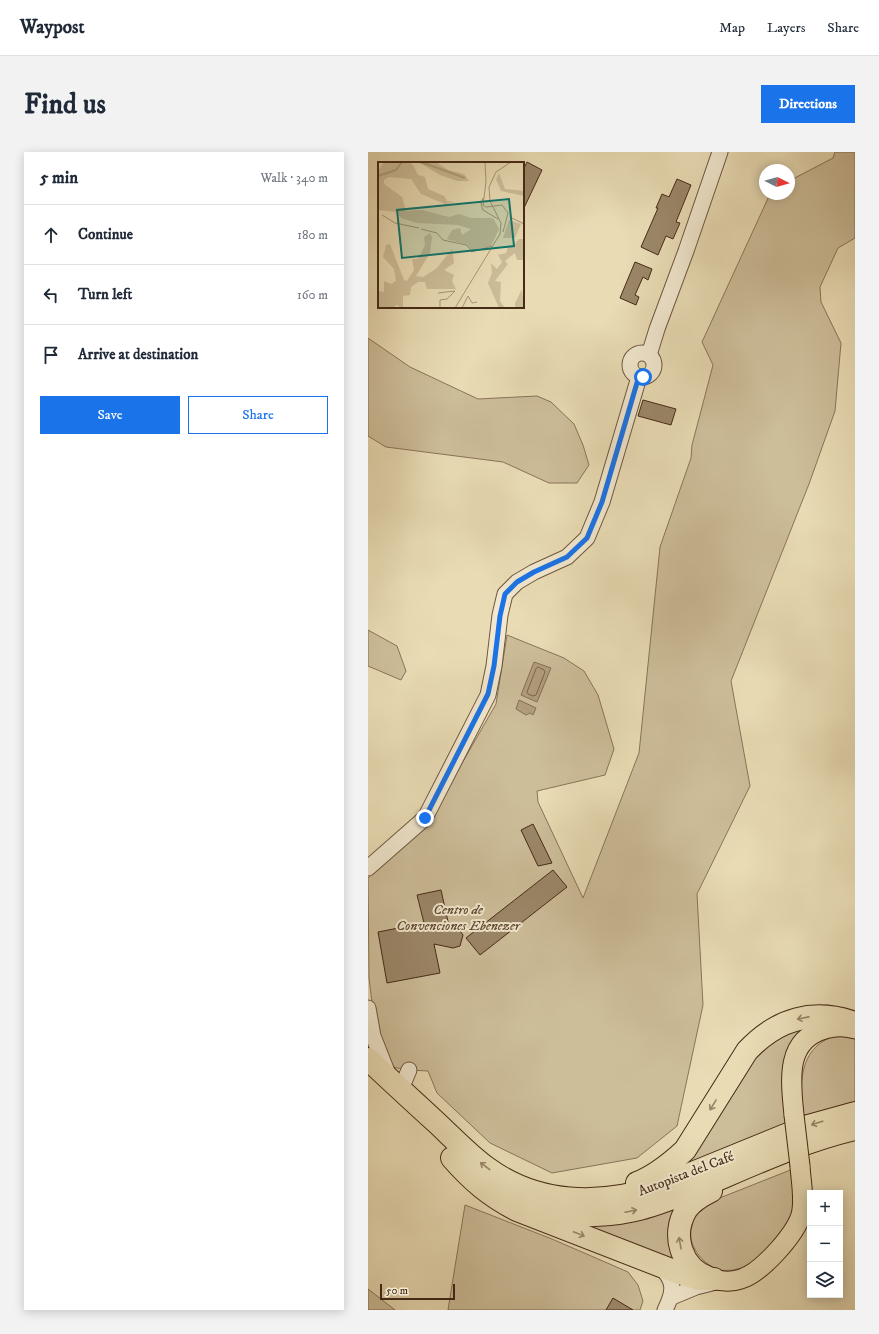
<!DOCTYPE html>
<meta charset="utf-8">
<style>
body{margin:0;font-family:"IM FELL DW Pica",serif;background:#f2f2f3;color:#1f2937}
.controls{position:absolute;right:12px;bottom:12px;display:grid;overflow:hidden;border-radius:0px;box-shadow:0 2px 10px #0003}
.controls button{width:36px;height:36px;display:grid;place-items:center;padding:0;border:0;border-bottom:1px solid #e0e1e3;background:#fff;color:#1f2937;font:20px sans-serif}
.compass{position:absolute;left:391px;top:12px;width:36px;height:36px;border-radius:50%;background:#fff;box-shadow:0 2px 10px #0003;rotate:96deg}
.scale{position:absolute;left:12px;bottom:10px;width:75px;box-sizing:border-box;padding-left:4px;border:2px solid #462a16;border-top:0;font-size:11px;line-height:14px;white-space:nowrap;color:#462a16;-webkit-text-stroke:3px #f1e8cf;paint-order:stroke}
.stop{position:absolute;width:12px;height:12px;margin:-9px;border:3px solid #1a73e8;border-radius:50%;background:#fff}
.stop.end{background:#1a73e8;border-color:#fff;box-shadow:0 1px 4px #0008}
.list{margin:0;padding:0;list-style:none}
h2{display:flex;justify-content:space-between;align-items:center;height:52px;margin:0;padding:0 16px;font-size:17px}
h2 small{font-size:13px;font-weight:400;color:#747a83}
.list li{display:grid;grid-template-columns:26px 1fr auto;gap:12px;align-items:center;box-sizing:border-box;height:60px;padding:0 16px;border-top:1px solid #e0e1e3}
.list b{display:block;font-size:15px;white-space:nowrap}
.list em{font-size:13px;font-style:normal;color:#747a83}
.actions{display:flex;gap:8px;padding:12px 16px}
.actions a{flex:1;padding:9px 0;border:1px solid #1a73e8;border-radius:0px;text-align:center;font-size:14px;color:#1a73e8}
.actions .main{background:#1a73e8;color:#fff}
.icon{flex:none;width:22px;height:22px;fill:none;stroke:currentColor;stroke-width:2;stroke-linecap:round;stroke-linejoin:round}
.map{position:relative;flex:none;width:487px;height:1158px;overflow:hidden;border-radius:0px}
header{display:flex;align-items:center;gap:24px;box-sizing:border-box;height:56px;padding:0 20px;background:#fff;border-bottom:1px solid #e0e1e3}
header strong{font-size:19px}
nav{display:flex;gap:22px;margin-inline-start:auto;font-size:14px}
.intro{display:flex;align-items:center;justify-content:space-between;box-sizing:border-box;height:96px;padding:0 24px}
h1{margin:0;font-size:28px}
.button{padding:10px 18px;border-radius:0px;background:#1a73e8;color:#fff;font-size:14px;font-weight:700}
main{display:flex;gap:24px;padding:0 24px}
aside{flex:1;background:#fff;border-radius:0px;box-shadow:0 2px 10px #0003}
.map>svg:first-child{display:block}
.green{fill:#cdbe9a;stroke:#8a7458}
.water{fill:#b29f7f;stroke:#877055}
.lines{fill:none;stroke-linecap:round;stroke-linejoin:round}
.shore{stroke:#7c644a;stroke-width:1}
.building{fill:#9b8769;stroke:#462a16}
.minor-casing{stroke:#6f563e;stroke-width:17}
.major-casing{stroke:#462a16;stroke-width:21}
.highway-casing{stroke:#462a16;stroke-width:24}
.minor{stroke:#f1e8cf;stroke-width:15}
.major{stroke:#e9dcb5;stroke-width:19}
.highway{stroke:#e9dcb5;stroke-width:22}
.major-bridge-casing{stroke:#462a16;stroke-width:21;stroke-linecap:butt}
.major-bridge{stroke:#e9dcb5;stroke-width:19}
.oneway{stroke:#988366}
.route{stroke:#1a73e8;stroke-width:5}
.labels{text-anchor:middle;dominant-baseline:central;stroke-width:4;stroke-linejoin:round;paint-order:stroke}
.park-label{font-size:14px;font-style:italic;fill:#614830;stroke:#f1e8cf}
.street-label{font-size:14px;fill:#462a16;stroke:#f1e8cf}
.inset-river{fill:none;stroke:#b29f7f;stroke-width:2}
.inset-road{fill:none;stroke:#a89575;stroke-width:1}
.view{fill:#0f766e;fill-opacity:0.15;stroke:#0f766e;stroke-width:2}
.inset-edge{fill:none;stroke:#462a16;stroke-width:2}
</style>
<header>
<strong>Waypost</strong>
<nav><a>Map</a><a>Layers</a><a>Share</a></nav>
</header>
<div class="intro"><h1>Find us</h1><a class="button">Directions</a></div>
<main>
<aside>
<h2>5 min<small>Walk · 340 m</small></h2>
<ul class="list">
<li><svg class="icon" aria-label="ahead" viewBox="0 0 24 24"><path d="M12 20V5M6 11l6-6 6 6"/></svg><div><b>Continue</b></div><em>180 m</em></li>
<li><svg class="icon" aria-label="left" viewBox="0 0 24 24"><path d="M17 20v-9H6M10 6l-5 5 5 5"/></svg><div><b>Turn left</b></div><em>160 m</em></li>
<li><svg class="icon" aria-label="arrive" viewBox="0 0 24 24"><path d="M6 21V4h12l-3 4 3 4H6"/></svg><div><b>Arrive at destination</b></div></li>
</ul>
<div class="actions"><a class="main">Save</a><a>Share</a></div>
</aside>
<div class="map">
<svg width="487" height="1158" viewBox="0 0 487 1158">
<rect width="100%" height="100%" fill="#e9dcb5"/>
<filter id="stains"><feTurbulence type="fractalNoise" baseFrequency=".005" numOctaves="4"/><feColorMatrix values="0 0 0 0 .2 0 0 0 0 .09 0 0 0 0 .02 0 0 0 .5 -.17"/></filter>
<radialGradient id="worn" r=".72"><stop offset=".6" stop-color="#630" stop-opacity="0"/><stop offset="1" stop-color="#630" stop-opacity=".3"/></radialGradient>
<g class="green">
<path d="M467 0H487V86L470 96 452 135 453 150 473 191 467 259 441 332 363 529 382 634 329 742 335 853 309 974 269 1006 184 1021 122 991 69 941 60 919 41 918 24 915 6 867 1 826 0 726 58 674 128 552 139 483 196 506 216 519 230 543 246 597 237 623 169 639 170 650 215 746 271 601 292 395 323 306 324 293 345 213 334 190 402 42H421V29L465 6Z"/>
<path d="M0 186 42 215 110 247 169 244 183 250 206 272 215 293 221 313 209 331H181L135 310 18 295 0 284Z"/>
<path d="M0 478 29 494 38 519 33 528 0 514Z"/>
<path d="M449 870C441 875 432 878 426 886 408 911 416 945 420 973L301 1018 400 886Z"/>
<path d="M473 882 487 885V957L435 970C432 933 428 893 473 882Z"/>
<path d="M425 1017C425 1028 427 1041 426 1053 425 1064 415 1076 409 1085 398 1099 384 1114 366 1118 362 1118 355 1119 351 1118 334 1112 318 1092 324 1074 326 1064 332 1058 339 1051Z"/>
<path d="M315 1048 318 1116 196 1069Z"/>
<path d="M97 1053 184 1087 260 1120 270 1133 275 1149 272 1158H80Z"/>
<path d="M0 1137 27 1158H0Z"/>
</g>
<g class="water">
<path d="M166 510 183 516 169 550 153 543Z"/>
<path d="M151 548 168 556 165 563 162 561 158 563 148 557Z"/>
</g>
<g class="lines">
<path class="shore" d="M170 515 176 518 177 520 168 543 165 544 160 542 159 540 168 517Z"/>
</g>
<g class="building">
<path d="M159 10 174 18 155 58V18Z"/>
<path d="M309 27 323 33 308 70 312 71 305 87 298 84 290 103 273 95 290 56H288L294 42 301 45Z"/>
<path d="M267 110 284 117 280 128 275 125 267 143 271 145 268 153 252 146Z"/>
<path d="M275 248 308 257 303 273 270 264Z"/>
<path d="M165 672 184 711 170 714 153 678Z"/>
<path d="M185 718 199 735 112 803 98 786Z"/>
<path d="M73 738 81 774 89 775 95 783 92 794 85 796 66 792 72 821 19 831 10 780 56 771 49 743Z"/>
<path d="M245 1146 265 1158H238Z"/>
</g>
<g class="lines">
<g class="minor-casing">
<g id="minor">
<circle cx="274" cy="213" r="12"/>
<path d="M281 203 289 177 318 99 352 0"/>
<path d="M0 716 57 666 120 543 126 514 132 463 137 442 149 430 166 420 199 405 219 386 234 350 271 225"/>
<path d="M0 856 5 884 20 922"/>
<path d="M33 937 41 918"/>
<path d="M291 1114C308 1129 306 1140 297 1158"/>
<path d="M304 1145 328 1135 344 1131"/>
</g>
</g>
<g class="major-casing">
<g id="major">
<path d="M426 963C423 931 416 888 457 877 467 874 477 874 487 877"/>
<path d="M346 1127C355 1130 364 1130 373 1127 393 1121 427 1083 433 1063 437 1048 433 1030 432 1014"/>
</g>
</g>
<g class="highway-casing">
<g id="highway">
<path d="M0 907C23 929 46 950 69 971 85 986 101 1003 119 1016 170 1053 231 1054 290 1035L440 974 487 961"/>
<path d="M84 1006C104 1029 122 1044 149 1058L311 1121 331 1127H346"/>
<path d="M269 1031C287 1024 303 1011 317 998L379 899C409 867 445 856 487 871"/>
<path d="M140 1045C180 1062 218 1068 262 1059 284 1055 304 1046 325 1038 378 1016 431 990 487 977"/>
<path d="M341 1126C313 1116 303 1083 318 1058 324 1049 333 1044 343 1039"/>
</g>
</g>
<use href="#minor" class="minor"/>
<use href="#major" class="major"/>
<use href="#highway" class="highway"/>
<g class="major-bridge-casing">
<path id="major-bridge" d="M426 963 432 1014"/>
</g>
<use href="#major-bridge" class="major-bridge"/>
</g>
<defs><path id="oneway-shaft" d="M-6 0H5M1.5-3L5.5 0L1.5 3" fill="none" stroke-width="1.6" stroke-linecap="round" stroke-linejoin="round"/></defs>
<g class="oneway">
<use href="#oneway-shaft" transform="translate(435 866) rotate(169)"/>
<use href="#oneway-shaft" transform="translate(345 953) rotate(122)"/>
<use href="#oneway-shaft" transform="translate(449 971) rotate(162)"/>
<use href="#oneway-shaft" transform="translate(117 1014) rotate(-143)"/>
<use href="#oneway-shaft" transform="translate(263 1059) rotate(-12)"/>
<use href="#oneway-shaft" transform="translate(211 1082) rotate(22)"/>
<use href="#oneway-shaft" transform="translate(312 1091) rotate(-100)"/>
</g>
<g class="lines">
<path class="route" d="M57 666 120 542 126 514 132 464 137 442 149 430 166 420 199 405 219 386 234 350 271 224 275 225"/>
</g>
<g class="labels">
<g class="park-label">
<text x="90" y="758">Centro de<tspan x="90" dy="16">Convenciones Ebenezer</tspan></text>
</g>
<g class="street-label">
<text transform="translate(318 1022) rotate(-21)">Autopista del Café</text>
</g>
</g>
<g transform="translate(10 10)">
<rect width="146" height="146" fill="#e9dcb5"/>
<path d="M6 0H30L35 3 40 13 47 15 50 27 66 34 69 39 76 40 67 42 43 32 33 17 11 15 6 18V22L24 35 28 49 44 48 71 55 81 52 93 56H115L121 67 113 84 94 88 89 83 69 77 74 68 82 66 84 73 93 67 79 63 39 61 23 56 19 50 0 48V9ZM40 0H58L70 8 86 12 91 19H79L62 13ZM121 11 127 27 146 29V34L123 29 118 17ZM131 58 143 62 137 76H125ZM52 71 54 75 52 91 38 114 45 115 59 106 74 87 76 101 66 108 76 113 74 119 78 127H49L47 120H40L33 125 32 133 25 134V146L18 143 16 146H0V129L6 130V119L13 122 18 119 16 107 5 95 8 83 12 82 26 118 29 119 36 108 34 97H40L47 83 46 75ZM141 77H146V98H139L137 91 127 99 130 102 117 119 123 120 122 139 127 146H121L110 121 114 111 113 101 119 107 124 100 120 93 128 91 130 85H134ZM144 127 146 146H137V141Z" fill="#cdbe9a"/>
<path class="inset-river" d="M43 0 87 16M0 14 18 8 24 0"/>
<path class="inset-road" d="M107 0 108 20 105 43 108 45 124 43 130 51M105 36 103 42 105 48 120 57M4 53 17 61 41 66M132 55 146 62M43 67 59 71 65 78 88 83 94 89M125 70 130 51M93 90 114 84M60 131 77 129 69 137 62 138V146M90 134 94 141 99 140M77 146 122 72 123 61 112 39 111 25 118 10 133 0M84 146 90 134"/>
<path class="view" d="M131 37 136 84 24 96 19 48Z"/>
<rect width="146" height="146" class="inset-edge"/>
</g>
<rect width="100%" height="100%" filter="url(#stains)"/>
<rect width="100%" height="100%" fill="url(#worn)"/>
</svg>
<div class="controls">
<button>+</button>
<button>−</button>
<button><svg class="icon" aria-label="layers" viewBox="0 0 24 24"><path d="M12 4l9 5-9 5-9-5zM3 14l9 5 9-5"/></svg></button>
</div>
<svg class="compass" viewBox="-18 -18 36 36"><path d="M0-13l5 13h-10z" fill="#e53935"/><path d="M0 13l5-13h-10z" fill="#747a83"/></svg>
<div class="scale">50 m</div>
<div class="stop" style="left:275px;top:225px"></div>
<div class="stop end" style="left:57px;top:666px"></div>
</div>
</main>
